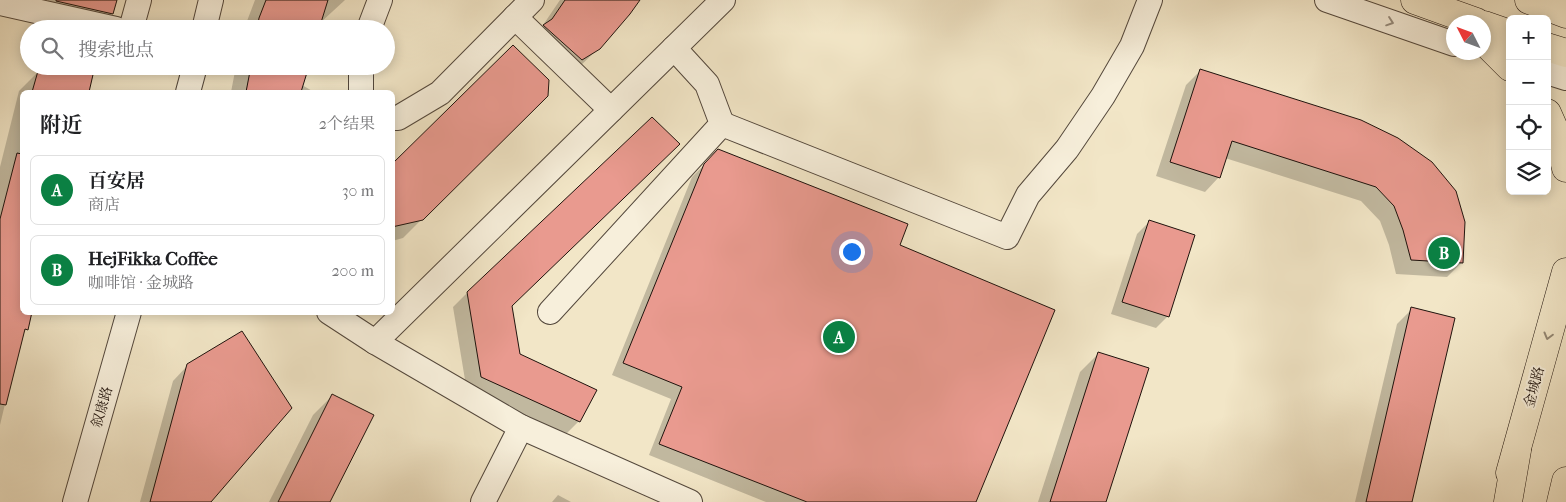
<!DOCTYPE html>
<html lang="zh">
<meta charset="utf-8">
<style>
body{margin:0;font-family:"IM FELL French Canon","Noto Serif SC",serif;background:#f2f2f2;color:#202124}
.controls{position:absolute;right:15px;top:15px;display:grid;overflow:hidden;border-radius:8px;box-shadow:0 2px 12px #0003}
.controls button{width:45px;height:45px;display:grid;place-items:center;padding:0;border:0;border-bottom:1px solid #e0e0e0;background:#fff;color:#202124;font:25px sans-serif}
.compass{position:absolute;left:1446px;top:15px;width:45px;height:45px;border-radius:50%;background:#fff;box-shadow:0 2px 12px #0003;rotate:312deg}
.you{position:absolute;left:851px;top:251px;width:18px;height:18px;margin:-12px;border:4px solid #fff;border-radius:50%;background:#1a73e8;box-shadow:0 0 0 8px #1a73e833}
.badge{display:grid;place-items:center;width:32px;height:32px;border-radius:50%;background:#0b8043;color:#fff;font-size:16px;font-weight:700}
.pin{position:absolute;translate:-50% -50%;border:2px solid #fff;box-shadow:0 1px 5px #0006}
.list{margin:0;padding:0;list-style:none}
h2{display:flex;justify-content:space-between;align-items:center;height:65px;margin:0;padding:0 20px;font-size:21px}
h2 small{font-size:16px;font-weight:400;color:#757577}
.list li{display:grid;grid-template-columns:32px 1fr auto;gap:15px;align-items:center;box-sizing:border-box;height:70px;margin:0 10px 10px;padding:0 10px;border:1px solid #e0e0e0;border-radius:8px}
.list b{display:block;font-size:19px;white-space:nowrap}
.list p{margin:0;font-size:16px;white-space:nowrap;color:#757577}
.list em{font-size:16px;font-style:normal;color:#757577}
.icon{flex:none;width:28px;height:28px;fill:none;stroke:currentColor;stroke-width:2;stroke-linecap:round;stroke-linejoin:round}
.map{position:relative;flex:none;width:1566px;height:502px;overflow:hidden}
.search{position:absolute;background:#fff;box-shadow:0 2px 12px #0003;left:20px;top:20px;width:375px;height:55px;display:flex;align-items:center;gap:12px;box-sizing:border-box;padding:0 18px;border-radius:28px;color:#757577;font-size:19px}
.panel{position:absolute;background:#fff;box-shadow:0 2px 12px #0003;left:20px;top:90px;width:375px;height:225px;border-radius:8px}
.map>svg:first-child{display:block}
.shadow{fill:#0003}
.building{fill:#e99a8f;stroke:#1f130d}
.lines{fill:none;stroke-linecap:round;stroke-linejoin:round}
.minor-casing{stroke:#54483c;stroke-width:26}
.major-casing{stroke:#1f130d;stroke-width:29}
.highway-casing{stroke:#1f130d;stroke-width:29}
.minor{stroke:#f7efdb;stroke-width:24}
.major{stroke:#f2e6c7;stroke-width:28}
.highway{stroke:#f2e6c7;stroke-width:28}
.oneway{stroke:#968c7e}
.oneway2{stroke:#938773}
.labels{text-anchor:middle;dominant-baseline:central;stroke-width:4;stroke-linejoin:round;paint-order:stroke}
.street-label{font-size:14px;fill:#1f130d;stroke:#f7efdb}
</style>
<div class="map">
<svg width="1566" height="502" viewBox="0 0 1566 502">
<rect width="100%" height="100%" fill="#f2e6c7"/>
<filter id="stains"><feTurbulence type="fractalNoise" baseFrequency=".004" numOctaves="4"/><feColorMatrix values="0 0 0 0 .2 0 0 0 0 .09 0 0 0 0 .02 0 0 0 .5 -.17"/></filter>
<radialGradient id="worn" r=".72"><stop offset=".6" stop-color="#630" stop-opacity="0"/><stop offset="1" stop-color="#630" stop-opacity=".3"/></radialGradient>
<g class="shadow">
<path d="M48 0H116L112 14 97 29 42 21Z"/>
<path d="M255 0H345L320 23 318 29H244Z"/>
<path d="M560 0H638L599 48 579 67 563 78 526 44 539 31Z"/>
<path d="M41 66H94L87 92H22V312L27 329 22 333 0 425V167L19 91 37 73Z"/>
<path d="M236 66H307L302 85 314 92H231Z"/>
<path d="M1201 70 1361 121 1462 262 1447 277 1396 274 1389 245 1380 221 1361 201 1225 158 1219 177 1205 192 1156 176 1186 85Z"/>
<path d="M546 95 403 238 392 241V166Z"/>
<path d="M706 163 898 246 974 502H766L649 455 671 399 612 375 692 177Z"/>
<path d="M1149 222 1168 316 1156 328 1111 314 1137 234Z"/>
<path d="M468 292 511 306 518 355 579 421 564 436 467 392 453 307Z"/>
<path d="M1412 309 1411 502H1355L1397 324Z"/>
<path d="M1099 353 1105 502H1038L1080 372Z"/>
<path d="M188 365 210 502H140L173 381Z"/>
<path d="M332 396 329 502H269L313 415Z"/>
<path d="M558 495 571 502H552Z"/>
</g>
<g class="building">
<path d="M56 0H117L113 14 56 1Z"/>
<path d="M266 0H328L319 29H257L259 18Z"/>
<path d="M565 0H640L630 14 600 49 582 60 543 25 552 19Z"/>
<path d="M513 45 549 80 548 96 423 220 392 227V164Z"/>
<path d="M52 66H95L89 92H32L38 71 50 74Z"/>
<path d="M251 66H309L301 92H246Z"/>
<path d="M1200 69 1361 120 1398 138 1432 162 1456 191 1465 222 1463 263 1411 260 1403 230 1394 206 1376 187 1232 141 1220 178 1170 162Z"/>
<path d="M652 117 680 144 512 306 520 354 597 390 580 422 481 377 467 292Z"/>
<path d="M718 149 908 224 900 245 1055 310 976 502H807L659 444 682 387 623 363 704 164Z"/>
<path d="M17 153 22 154V312H32L28 330 25 329 6 405 0 404V219Z"/>
<path d="M1149 220 1195 235 1169 317 1122 302Z"/>
<path d="M1411 307 1455 318 1412 502H1366Z"/>
<path d="M242 331 292 408 211 502H150L187 364Z"/>
<path d="M1098 352 1149 368 1106 502H1050Z"/>
<path d="M332 394 374 415 330 502H278Z"/>
</g>
<g class="lines">
<g class="minor-casing">
<g id="minor">
<path d="M1327 0 1454 44"/>
<path d="M0 3 116 29"/>
<path d="M515 17 611 110"/>
<path d="M131 29 139 0"/>
<path d="M204 29 211 0"/>
<path d="M369 29 380 0"/>
<path d="M1547 72 1566 78"/>
<path d="M188 92 195 66"/>
<path d="M361 92V66"/>
<path d="M392 118H398L440 93 532 0"/>
<path d="M722 124 1007 237 1028 195 1067 149 1103 96 1132 46 1150 0"/>
<path d="M329 312 375 342 521 427 690 502"/>
<path d="M550 312 722 124 707 84 674 48"/>
<path d="M375 342 723 0"/>
<path d="M75 502 129 312"/>
<path d="M483 502 521 427"/>
</g>
</g>
<g class="major-casing">
<g id="major">
<path d="M1415 0 1476 22"/>
<path d="M1529 0 1566 14"/>
<path d="M1484 25 1510 34"/>
<path d="M1484 41 1510 67"/>
<path d="M1547 47 1566 53"/>
<path d="M1547 113 1559 140 1566 168"/>
<path d="M1510 473 1566 272"/>
</g>
</g>
<g class="highway-casing">
<g id="highway">
<path d="M1508 502 1517 450"/>
<path d="M1561 502 1566 481"/>
</g>
</g>
<use href="#minor" class="minor"/>
<use href="#major" class="major"/>
<use href="#highway" class="highway"/>
</g>
<defs><path id="oneway-chevron" d="M-2-3.5L2.5 0L-2 3.5" fill="none" stroke-width="1.6" stroke-linecap="round" stroke-linejoin="round" transform="scale(1.25)"/></defs>
<use class="oneway" href="#oneway-chevron" transform="translate(1390 22) rotate(19)"/>
<use class="oneway2" href="#oneway-chevron" transform="translate(1548 336) rotate(105)"/>
<g class="labels">
<g class="street-label">
<text transform="translate(1534 387) rotate(-75)">金城路</text>
<text transform="translate(102 407) rotate(-74)">叙康路</text>
</g>
</g>
<rect width="100%" height="100%" filter="url(#stains)"/>
<rect width="100%" height="100%" fill="url(#worn)"/>
</svg>
<div class="controls">
<button>+</button>
<button>−</button>
<button><svg class="icon" aria-label="locate" viewBox="0 0 24 24"><circle cx="12" cy="12" r="6"/><path d="M12 2v4M12 18v4M2 12h4M18 12h4"/></svg></button>
<button><svg class="icon" aria-label="layers" viewBox="0 0 24 24"><path d="M12 4l9 5-9 5-9-5zM3 14l9 5 9-5"/></svg></button>
</div>
<svg class="compass" viewBox="-18 -18 36 36"><path d="M0-13l5 13h-10z" fill="#e53935"/><path d="M0 13l5-13h-10z" fill="#757577"/></svg>
<div class="you"></div>
<div class="pin badge" style="left:839px;top:337px">A</div>
<div class="pin badge" style="left:1444px;top:253px">B</div>
<div class="search"><svg class="icon" aria-label="search" viewBox="0 0 24 24"><circle cx="10" cy="10" r="6"/><path d="M15 15l6 6"/></svg>搜索地点</div>
<section class="panel">
<h2>附近<small>2个结果</small></h2>
<ul class="list">
<li><span class="badge">A</span><div><b>百安居</b><p>商店</p></div><em>30 m</em></li>
<li><span class="badge">B</span><div><b>HejFikka Coffee</b><p>咖啡馆 · 金城路</p></div><em>200 m</em></li>
</ul>
</section>
</div>
